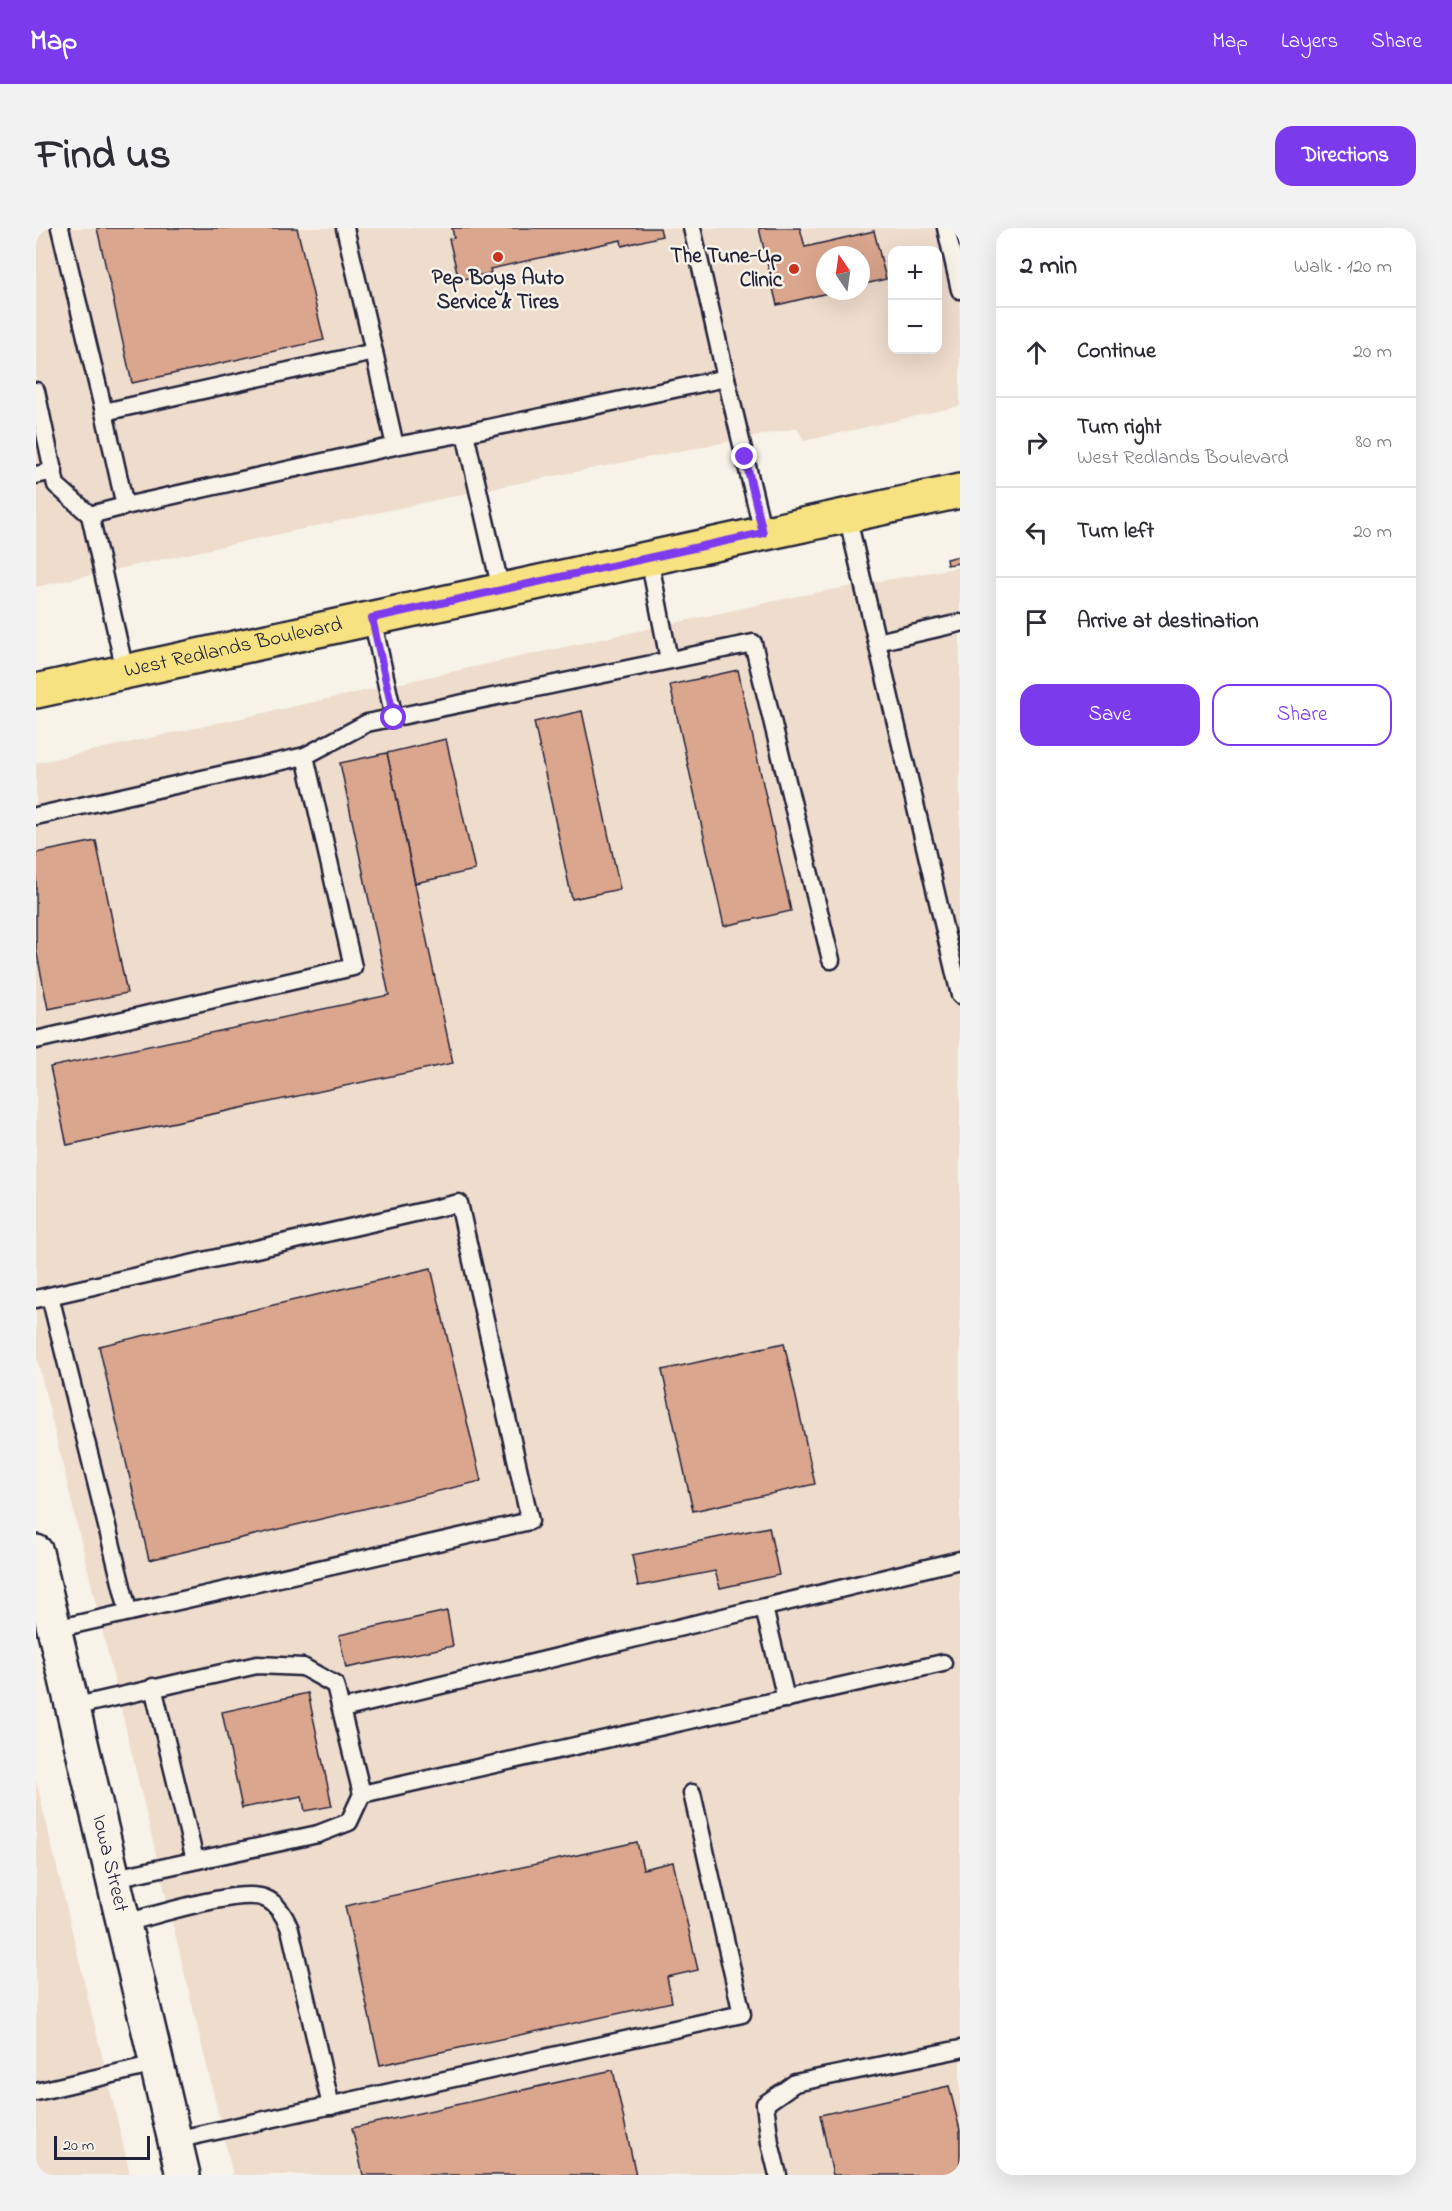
<!DOCTYPE html>
<meta charset="utf-8">
<style>
body{margin:0;font-family:"Indie Flower",sans-serif;background:#f2f2f3;color:#2b2b33}
.controls{position:absolute;right:18px;top:18px;display:grid;overflow:hidden;border-radius:12px;box-shadow:0 6px 24px #0002}
.controls button{width:54px;height:54px;display:grid;place-items:center;padding:0;border:0;border-bottom:2px solid #e1e1e2;background:#fff;color:#2b2b33;font:30px sans-serif}
.compass{position:absolute;left:780px;top:18px;width:54px;height:54px;border-radius:50%;background:#fff;box-shadow:0 6px 24px #0002;rotate:347deg}
.scale{position:absolute;left:18px;bottom:15px;width:96px;box-sizing:border-box;padding-left:6px;border:3px solid #22223b;border-top:0;font-size:16px;line-height:21px;white-space:nowrap;color:#22223b;-webkit-text-stroke:4px #f7f3e8;paint-order:stroke}
.stop{position:absolute;width:18px;height:18px;margin:-14px;border:4px solid #7c3aed;border-radius:50%;background:#fff}
.stop.end{background:#7c3aed;border-color:#fff;box-shadow:0 2px 6px #0008}
.list{margin:0;padding:0;list-style:none}
h2{display:flex;justify-content:space-between;align-items:center;height:78px;margin:0;padding:0 24px;font-size:26px}
h2 small{font-size:20px;font-weight:400;color:#7c7c81}
.list li{display:grid;grid-template-columns:39px 1fr auto;gap:18px;align-items:center;box-sizing:border-box;height:90px;padding:0 24px;border-top:2px solid #e1e1e2}
.list b{display:block;font-size:22px;white-space:nowrap}
.list p{margin:0;font-size:20px;white-space:nowrap;color:#7c7c81}
.list em{font-size:20px;font-style:normal;color:#7c7c81}
.actions{display:flex;gap:12px;padding:18px 24px}
.actions a{flex:1;padding:14px 0;border:2px solid #7c3aed;border-radius:18px;text-align:center;font-size:21px;color:#7c3aed}
.actions .main{background:#7c3aed;color:#fff}
.icon{flex:none;width:33px;height:33px;fill:none;stroke:currentColor;stroke-width:2;stroke-linecap:round;stroke-linejoin:round}
.map{position:relative;flex:none;width:924px;height:1947px;overflow:hidden;border-radius:18px}
header{display:flex;align-items:center;gap:36px;box-sizing:border-box;height:84px;padding:0 30px;background:#7c3aed;color:#fff}
header strong{font-size:28px}
nav{display:flex;gap:33px;margin-inline-start:auto;font-size:21px}
.intro{display:flex;align-items:center;justify-content:space-between;box-sizing:border-box;height:144px;padding:0 36px}
h1{margin:0;font-size:42px}
.button{padding:15px 27px;border-radius:18px;background:#7c3aed;color:#fff;font-size:21px;font-weight:700}
main{display:flex;gap:36px;padding:0 36px}
aside{flex:1;background:#fff;border-radius:18px;box-shadow:0 6px 24px #0002}
.map>svg:first-child{display:block}
.built{fill:#eedccd;fill-rule:evenodd}
.building{fill:#daa68d;stroke:#22223b;stroke-width:1.5}
.lines{fill:none;stroke-linecap:round;stroke-linejoin:round}
.service-casing{stroke:#22223b;stroke-width:21}
.minor-casing{stroke:#22223b;stroke-width:38}
.primary-casing{stroke:#22223b;stroke-width:38}
.service{stroke:#f7f3e8;stroke-width:16}
.minor{stroke:#f7f3e8;stroke-width:33}
.primary{stroke:#f7e281;stroke-width:33}
.route{stroke:#7c3aed;stroke-width:8}
.poi-dot{fill:#c8321e;stroke:#f7f3e8;stroke-width:2}
.labels{text-anchor:middle;dominant-baseline:central;stroke-width:5;stroke-linejoin:round;paint-order:stroke}
.poi-label{font-size:21px;font-weight:bold;fill:#22223b;stroke:#f7f3e8;text-anchor:end}
.street-label{font-size:21px;fill:#22223b;stroke:#f7f3e8}
</style>
<header>
<strong>Map</strong>
<nav><a>Map</a><a>Layers</a><a>Share</a></nav>
</header>
<div class="intro"><h1>Find us</h1><a class="button">Directions</a></div>
<main>
<div class="map">
<svg width="924" height="1947" viewBox="0 0 924 1947">
<rect width="100%" height="100%" fill="#f7f3e8"/>
<filter id="ink" filterUnits="userSpaceOnUse"><feTurbulence type="fractalNoise" baseFrequency=".0167" numOctaves="2"/><feDisplacementMap in="SourceGraphic" scale="12" xChannelSelector="R" yChannelSelector="G"/><feConvolveMatrix kernelMatrix="1 2 1 2 8 2 1 2 1" color-interpolation-filters="sRGB"/></filter>
<g filter="url(#ink)">
<g class="built">
<path d="M0 0H924V178L768 213 761 200 432 265 0 359ZM856 22H902V122H856ZM789 27H825V63H789Z"/>
<path d="M924 339V1947H197L0 1126V535L762 368Z"/>
<path d="M0 1552 92 1937 94 1947H0Z"/>
</g>
<g class="building">
<path d="M61 0H261L288 112 96 155Z"/>
<path d="M416 0H624L626 8 586 18 585 12 454 41 455 45 423 52 413 11 418 10Z"/>
<path d="M723 0H764L769 19 838 3 850 51 825 57V27H789V63H800L741 77Z"/>
<path d="M924 328V335L911 337 910 331Z"/>
<path d="M702 442 755 683 688 698 634 457Z"/>
<path d="M546 483 584 661 536 671 498 494Z"/>
<path d="M410 511 439 642 379 655 351 525Z"/>
<path d="M351 525 417 835 31 917 14 839 353 767 304 535Z"/>
<path d="M60 613 91 765 12 781 0 721V625Z"/>
<path d="M395 1040 445 1253 113 1332 63 1118Z"/>
<path d="M748 1115 779 1256 657 1283 626 1142Z"/>
<path d="M733 1299 743 1347 684 1360 679 1343 602 1358 596 1327Z"/>
<path d="M411 1383 417 1418 310 1440 303 1407Z"/>
<path d="M272 1465 296 1578 269 1583 266 1568 206 1580 186 1484Z"/>
<path d="M601 1614 607 1641 637 1634 662 1742 631 1749 636 1774 344 1837 309 1678Z"/>
<path d="M577 1842 600 1947H327L316 1900Z"/>
<path d="M913 1858 924 1902V1947H797L784 1887Z"/>
</g>
<g class="lines">
<g class="service-casing">
<g id="service">
<path d="M24 0 68 184"/>
<path d="M309 0 338 124"/>
<path d="M656 0 690 150"/>
<path d="M910 0 924 62"/>
<path d="M0 163 20 257 54 287"/>
<path d="M429 205 690 150 727 305"/>
<path d="M359 218 338 124 68 184 89 278 359 218 429 205 465 362"/>
<path d="M0 247 18 243"/>
<path d="M89 278 54 287 89 443"/>
<path d="M811 287 924 767"/>
<path d="M613 330 633 432"/>
<path d="M336 390 358 490"/>
<path d="M841 414 924 395"/>
<path d="M0 588 269 528"/>
<path d="M0 812 317 739 269 528 331 495 717 415 795 732"/>
<path d="M14 1068 92 1383"/>
<path d="M0 1071 423 975 494 1293 19 1401"/>
<path d="M728 1380 750 1471"/>
<path d="M117 1459 159 1632"/>
<path d="M36 1479 221 1437 267 1439 299 1457 326 1566 313 1594 282 1606 79 1650"/>
<path d="M306 1481 924 1332"/>
<path d="M326 1566 907 1435"/>
<path d="M88 1695C118 1688 203 1660 228 1670 242 1675 249 1689 254 1701L295 1878"/>
<path d="M0 1864 120 1836"/>
<path d="M139 1912 706 1786 656 1565"/>
<path d="M742 1947 734 1915 729 1876 759 1855 924 1821"/>
</g>
</g>
<g class="minor-casing">
<g id="minor">
<path id="s1" d="M0 1324 147 1947"/>
</g>
</g>
<g class="primary-casing">
<g id="primary">
<path id="s2" d="M0 463 924 263"/>
</g>
</g>
<use href="#service" class="service"/>
<use href="#minor" class="minor"/>
<use href="#primary" class="primary"/>
</g>
</g>
<g class="lines" filter="url(#ink)">
<path class="route" d="M358 490 336 390 727 305 709 229"/>
</g>
<g class="poi-dot">
<circle cx="462" cy="29" r="6"/>
<circle cx="758" cy="41" r="6"/>
</g>
<g class="labels">
<g class="poi-label">
<text x="746" y="29">The Tune-Up<tspan x="746" dy="24">Clinic</tspan></text>
<text x="462" y="51" text-anchor="middle">Pep Boys Auto<tspan x="462" dy="24">Service &amp; Tires</tspan></text>
</g>
<g class="street-label">
<text stroke="none"><textPath href="#s2" startOffset="202">West Redlands Boulevard</textPath></text>
<text stroke="none"><textPath href="#s1" startOffset="320">Iowa Street</textPath></text>
</g>
</g>
</svg>
<div class="controls">
<button>+</button>
<button>−</button>
</div>
<svg class="compass" viewBox="-18 -18 36 36"><path d="M0-13l5 13h-10z" fill="#e53935"/><path d="M0 13l5-13h-10z" fill="#7c7c81"/></svg>
<div class="scale">20 m</div>
<div class="stop" style="left:358px;top:490px"></div>
<div class="stop end" style="left:709px;top:229px"></div>
</div>
<aside>
<h2>2 min<small>Walk · 120 m</small></h2>
<ul class="list">
<li><svg class="icon" aria-label="ahead" viewBox="0 0 24 24"><path d="M12 20V5M6 11l6-6 6 6"/></svg><div><b>Continue</b></div><em>20 m</em></li>
<li><svg class="icon" aria-label="right" viewBox="0 0 24 24"><path d="M7 20v-9h11M14 6l5 5-5 5"/></svg><div><b>Turn right</b><p>West Redlands Boulevard</p></div><em>80 m</em></li>
<li><svg class="icon" aria-label="left" viewBox="0 0 24 24"><path d="M17 20v-9H6M10 6l-5 5 5 5"/></svg><div><b>Turn left</b></div><em>20 m</em></li>
<li><svg class="icon" aria-label="arrive" viewBox="0 0 24 24"><path d="M6 21V4h12l-3 4 3 4H6"/></svg><div><b>Arrive at destination</b></div></li>
</ul>
<div class="actions"><a class="main">Save</a><a>Share</a></div>
</aside>
</main>
